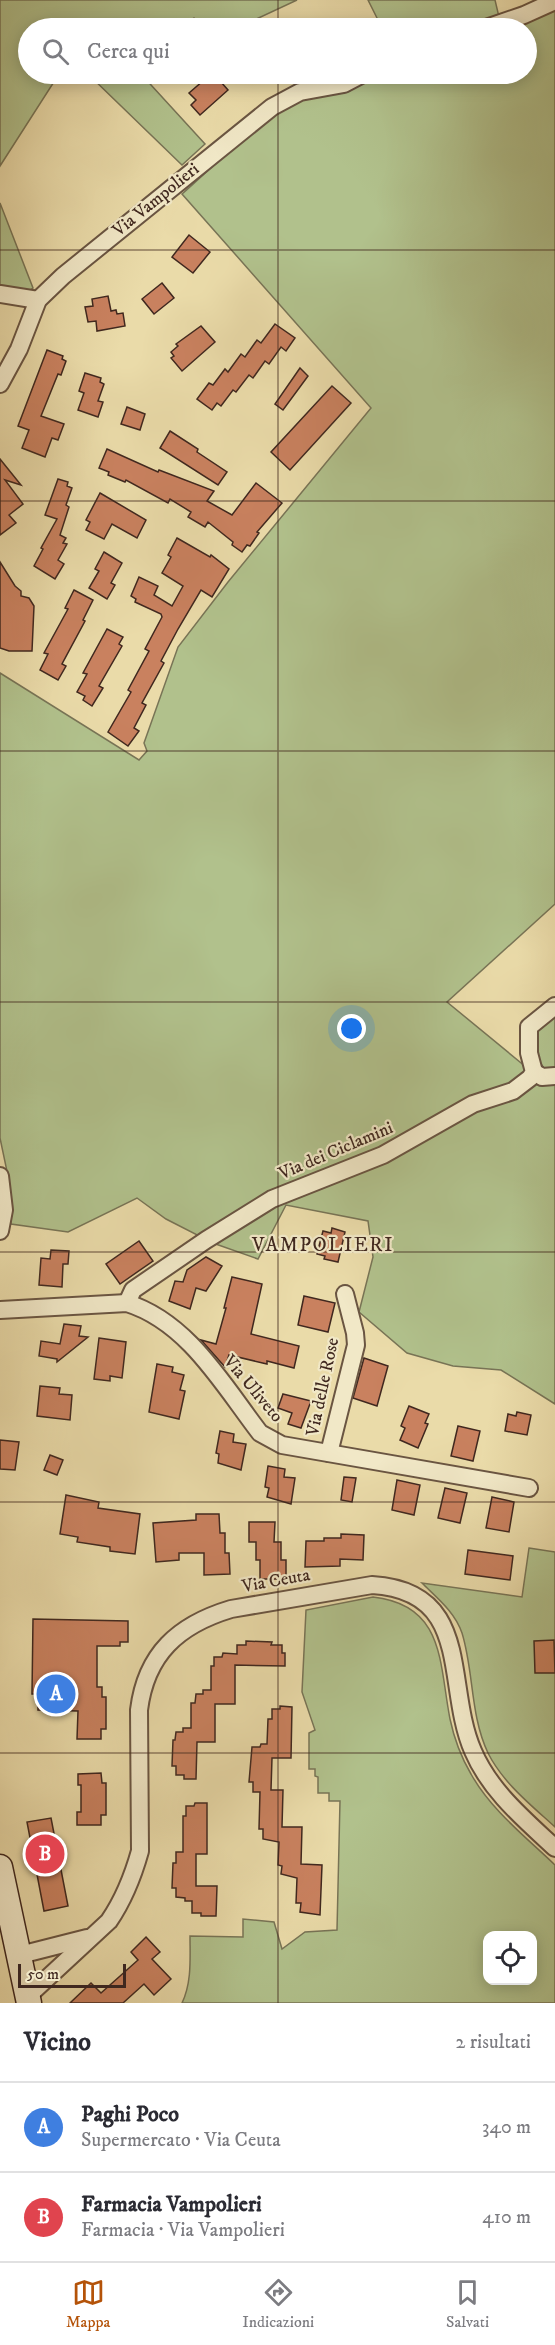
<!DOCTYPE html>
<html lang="it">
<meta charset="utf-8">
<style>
body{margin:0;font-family:"IM FELL DW Pica",serif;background:#f7f7f7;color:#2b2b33}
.controls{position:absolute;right:18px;bottom:18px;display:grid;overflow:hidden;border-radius:12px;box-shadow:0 3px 15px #0003}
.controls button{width:54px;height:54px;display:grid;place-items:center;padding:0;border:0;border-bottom:2px solid #e1e1e2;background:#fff;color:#2b2b33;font:30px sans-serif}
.scale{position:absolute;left:18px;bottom:15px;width:108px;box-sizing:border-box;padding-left:6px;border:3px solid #40281f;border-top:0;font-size:16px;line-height:21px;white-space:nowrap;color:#40281f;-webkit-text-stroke:4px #f1e8c7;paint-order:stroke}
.you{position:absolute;left:352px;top:1029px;width:21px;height:21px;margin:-15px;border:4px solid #fff;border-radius:50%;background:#1a73e8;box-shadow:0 0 0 9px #1a73e833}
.badge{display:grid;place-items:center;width:39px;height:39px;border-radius:50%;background:#b45309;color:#fff;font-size:20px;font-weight:700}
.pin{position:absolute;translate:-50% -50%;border:3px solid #fff;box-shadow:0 2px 6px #0006}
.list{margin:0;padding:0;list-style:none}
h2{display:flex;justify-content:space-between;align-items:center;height:78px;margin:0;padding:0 24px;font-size:26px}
h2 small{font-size:20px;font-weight:400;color:#7c7c81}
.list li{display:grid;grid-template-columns:39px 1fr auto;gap:18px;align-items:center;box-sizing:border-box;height:90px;padding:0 24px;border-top:2px solid #e1e1e2}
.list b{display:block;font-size:22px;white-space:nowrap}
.list p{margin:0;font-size:20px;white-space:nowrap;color:#7c7c81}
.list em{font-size:20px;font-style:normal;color:#7c7c81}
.icon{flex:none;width:33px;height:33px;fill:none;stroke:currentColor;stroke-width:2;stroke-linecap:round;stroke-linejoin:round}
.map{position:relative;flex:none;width:555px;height:2003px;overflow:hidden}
.search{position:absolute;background:#fff;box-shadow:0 3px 15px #0003;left:18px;right:18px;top:18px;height:66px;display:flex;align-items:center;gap:15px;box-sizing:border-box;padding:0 21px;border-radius:33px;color:#7c7c81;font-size:22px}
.sheet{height:258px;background:#fff}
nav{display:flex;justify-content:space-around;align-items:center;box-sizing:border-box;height:84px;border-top:2px solid #e1e1e2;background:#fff;font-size:16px;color:#7c7c81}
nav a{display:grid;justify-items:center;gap:3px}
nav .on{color:#b45309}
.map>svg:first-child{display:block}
.green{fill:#b1c18c;stroke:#787456;stroke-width:1.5;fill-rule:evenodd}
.building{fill:#c9815f;stroke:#40281f;stroke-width:1.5}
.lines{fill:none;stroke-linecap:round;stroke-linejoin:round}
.street-casing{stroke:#6a5542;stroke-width:20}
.secondary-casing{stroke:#40281f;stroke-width:27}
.street{stroke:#f1e8c7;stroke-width:16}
.secondary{stroke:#f1e8c7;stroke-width:24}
.grid{fill:none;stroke:#40281f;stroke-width:1.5;stroke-opacity:0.55}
.labels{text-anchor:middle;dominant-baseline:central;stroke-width:4.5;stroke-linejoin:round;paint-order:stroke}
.street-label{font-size:18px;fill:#40281f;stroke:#f1e8c7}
.neighbourhood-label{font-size:20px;letter-spacing:1.5px;fill:#40281f;stroke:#f1e8c7}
</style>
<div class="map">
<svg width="555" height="2003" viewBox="0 0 555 2003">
<rect width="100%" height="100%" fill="#eadba9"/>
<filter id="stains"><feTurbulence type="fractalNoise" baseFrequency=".00333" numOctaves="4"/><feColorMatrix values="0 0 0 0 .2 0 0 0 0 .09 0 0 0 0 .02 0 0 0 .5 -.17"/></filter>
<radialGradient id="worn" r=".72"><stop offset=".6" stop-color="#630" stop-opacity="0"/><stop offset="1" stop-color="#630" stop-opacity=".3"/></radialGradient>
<g class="green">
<path d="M0 0H297L237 28H202L194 18 179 28H28V74H59L0 166Z"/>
<path d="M368 0H495L499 17 440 28H382Z"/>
<path d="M555 9V904L447 1002 526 1067 525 1076 201 1237 166 1219 137 1198 68 1232 11 1224 8 1176 0 1138V673L139 760 147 751 144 743 178 647 228 582 371 408 182 194C217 163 252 127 294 103 320 89 350 91 376 74H526V28H507Z"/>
<path d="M88 74H141L205 144 182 165Z"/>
<path d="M0 203 33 288 27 292 0 288Z"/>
<path d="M555 1013V1072L546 1071 534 1054 532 1031Z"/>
<path d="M539 1082H555V1404L501 1370 453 1366 407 1353 359 1312 373 1257 368 1221 286 1205 258 1259 210 1242 277 1201 478 1106 514 1094Z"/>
<path d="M529 1548 555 1552V1827C531 1805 503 1783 488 1753 470 1715 474 1672 462 1633 455 1612 437 1598 422 1583L522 1597Z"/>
<path d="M373 1597C445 1605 439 1663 450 1719 454 1738 461 1757 471 1774 491 1810 526 1837 555 1865V2003H182C192 1982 190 1958 190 1936L243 1937V1919L274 1922 282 1949 305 1932 337 1930 340 1801H329V1793H318V1777L315 1776V1769H309V1733L315 1730 302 1692 306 1610ZM488 1936H532V1980H488Z"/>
</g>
<g class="building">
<path d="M211 74H214L228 90 200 115 191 105 196 100 189 93Z"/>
<path d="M189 235 210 252 193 273 172 257Z"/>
<path d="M162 283 174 298 154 314 142 299Z"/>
<path d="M108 296 111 311 116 310 117 314 123 313 125 326 97 331 96 321 88 322 85 307 93 306 92 299Z"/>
<path d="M275 324 295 338 286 351 281 347 269 364 265 361 253 378 249 375 236 392 233 390 221 406 217 403 212 410 197 399 209 383 213 385 225 369 228 372 241 354 245 357 257 340 261 343Z"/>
<path d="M201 326 215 342 182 371 171 358 174 356 171 352 178 346 176 344Z"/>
<path d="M47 350 63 356 62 359 66 361 61 375 58 374 41 416 64 424 58 440 52 438 45 457 22 448 29 430 18 426Z"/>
<path d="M300 368 308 376 283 410 275 404Z"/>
<path d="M85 373 101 378 100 382 104 384 98 401 103 402 98 417 78 410 84 393 79 391Z"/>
<path d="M332 386 351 403 290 470 271 452Z"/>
<path d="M127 407 145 414 140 430 121 424Z"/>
<path d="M170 431 198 449 197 452 227 472 218 485 160 448Z"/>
<path d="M107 449 158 472 159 470 214 491 207 501 232 515 256 483 282 503 257 532 259 533 250 546 247 545 242 552 232 545 233 542 208 522 205 527 188 517 191 512 170 499 168 503 126 480 125 482 108 475 109 472 99 468Z"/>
<path d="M0 459 21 485 5 480 23 504 9 515 16 523 0 535Z"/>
<path d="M58 479 68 482 67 486 72 488 66 505 69 507 60 535 66 538 63 543 67 544 58 560 64 564 55 579 34 566 43 549 41 548 57 519 45 515Z"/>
<path d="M100 493 146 520 137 538 112 524 104 539 86 530 90 522 86 520Z"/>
<path d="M177 538 210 557 211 555 229 569 212 597 201 590 178 629 161 661 164 663 142 703 146 705 134 728 139 731 128 746 108 732 131 692 128 690 149 651 145 649 162 617 161 614 135 602 136 599 131 596 139 577 158 586 154 595 172 606 183 586 162 573 171 557 168 555Z"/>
<path d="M104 552 122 563 111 583 115 585 107 599 89 588 99 571 95 569Z"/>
<path d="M0 562 15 586 21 591V596L29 598 34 606 32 651H9L0 648Z"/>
<path d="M74 590 93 600 83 620 85 621 62 664 66 666 58 680 40 670 48 654 44 653 68 609 65 608Z"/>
<path d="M107 629 123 637 119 644 122 646 99 686 103 688 92 706 83 700 85 696 77 692 87 674 83 673Z"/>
<path d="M332 1228 345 1232 338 1262 324 1259 325 1256 317 1254 323 1231 331 1233Z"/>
<path d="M139 1241 153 1261 120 1284 106 1264Z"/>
<path d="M51 1250 69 1251 68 1264H63L62 1287 39 1285 41 1258 50 1259Z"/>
<path d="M206 1257 222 1266 206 1291 196 1288 190 1309 169 1301 175 1281 183 1282 187 1270Z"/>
<path d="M232 1277 262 1284 251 1334 299 1346 294 1368 267 1361V1364L229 1355 225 1367 202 1341 201 1340 216 1344 226 1308H224Z"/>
<path d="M304 1296 335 1303 328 1332 298 1325Z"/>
<path d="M64 1324 81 1326 79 1336 88 1337 57 1362V1359L39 1356 41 1341 60 1344Z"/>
<path d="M99 1338 126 1342 122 1378 110 1376V1381L94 1379Z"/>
<path d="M364 1358 388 1366 377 1406 353 1398Z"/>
<path d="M157 1364 173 1367 172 1372 184 1375 180 1390 185 1391 179 1419 149 1412Z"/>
<path d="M40 1386 60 1388 59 1394 72 1395 70 1420 37 1416Z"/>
<path d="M283 1394 311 1401 301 1428 288 1424 292 1413 278 1408Z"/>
<path d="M409 1406 429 1414 425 1423 428 1424 418 1448 400 1440 405 1428 401 1426Z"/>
<path d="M517 1412 531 1415 527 1435 505 1431 508 1414 516 1416Z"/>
<path d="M458 1426 480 1431 473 1461 451 1456Z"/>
<path d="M220 1431 234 1434 233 1442 246 1444 241 1470 218 1463 219 1454 216 1453Z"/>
<path d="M0 1440 19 1442 15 1470 0 1469Z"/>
<path d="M50 1455 63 1460 57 1475 44 1470Z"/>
<path d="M268 1466 285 1469 284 1477 295 1478 291 1504 267 1497 269 1488 265 1487Z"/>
<path d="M344 1477 356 1478 352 1502 341 1500Z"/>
<path d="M397 1480 420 1485 414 1515 392 1510Z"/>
<path d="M445 1488 467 1493 460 1523 438 1518Z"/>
<path d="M66 1495 99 1502 98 1508 140 1514 135 1554 110 1551V1547L77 1542 78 1537 60 1534Z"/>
<path d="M492 1497 514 1502 509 1532 486 1528Z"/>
<path d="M196 1514H219L220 1533H225V1553H229L230 1574 204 1575V1553H179V1560L156 1562 153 1523 196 1520Z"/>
<path d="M249 1522H275L274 1542H281V1560H286V1579H260V1560H256V1542H249Z"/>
<path d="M341 1534 364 1535 363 1560 340 1559V1566L305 1567 306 1541H324V1538H341Z"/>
<path d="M468 1550 513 1556 510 1580 465 1574Z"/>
<path d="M33 1619 128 1621V1642H120V1646H97V1687H102V1697H106V1729H101V1739H77L78 1711 38 1710V1694H32Z"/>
<path d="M554 1640 555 1673H535L534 1641Z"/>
<path d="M246 1641 272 1642 271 1645H282V1653H285V1666L235 1665V1704H215V1742H197L196 1779H184V1775H176V1766H172L173 1740H175L176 1732H183V1728H191V1703H195L196 1694H203V1690H211V1666H214V1657H222L223 1653 237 1654V1645H246Z"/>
<path d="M280 1706 292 1707 291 1758H272L271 1790H283L282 1827H302L301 1864 322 1865 320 1915 300 1912 301 1903H296L297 1878 281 1874 282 1866 278 1865 279 1842 263 1839V1829H259L260 1792H253V1782H249L252 1747H260L261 1744H267L268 1719H272V1709H280Z"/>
<path d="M101 1773 102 1783H106V1815H101V1825H77V1812H81V1785H78V1774Z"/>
<path d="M195 1803H207V1854H196V1886H217L216 1916H201V1913H192V1901H185V1898L176 1897V1888H172L173 1863H176V1852H183V1816H186V1806H194Z"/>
<path d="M51 1818 68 1906 44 1911 27 1822Z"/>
<path d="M146 1937 160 1952 152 1959 171 1979 154 1995 144 1984 123 2003H70L91 1983 101 1993 138 1960 131 1952Z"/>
</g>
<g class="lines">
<g class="street-casing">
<g id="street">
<path d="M486 28 524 15 555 1"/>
<path d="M0 294 38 300"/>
<path d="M0 384 19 349 38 300 63 276 272 107 300 92 344 84 363 74"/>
<path d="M534 1072 542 1077 555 1076"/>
<path d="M0 1176 4 1210 0 1231"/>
<path d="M127 1303 133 1290 206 1240 272 1199 383 1155 473 1104 513 1091 530 1078 534 1072 529 1053V1027L555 1006"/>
<path d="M0 1310 127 1303C188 1322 223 1385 260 1433L282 1445 529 1488"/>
<path d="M329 1453 356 1345 355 1333 345 1294"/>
<path d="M20 1955 87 1938"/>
<path d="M28 1996 109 1921C124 1899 133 1876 140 1851L139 1710C146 1654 178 1625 231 1609L372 1585C474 1591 444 1685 473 1751 490 1791 524 1819 555 1848"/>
</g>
</g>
<g class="secondary-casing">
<path id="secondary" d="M0 1867 29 2003"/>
</g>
<use href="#street" class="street"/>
<use href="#secondary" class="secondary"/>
</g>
<path class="grid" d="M278 0V28M278 74V2003M0 250H555M0 501H555M0 751H555M0 1002H555M0 1252H555M0 1502H555M0 1753H555"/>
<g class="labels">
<g class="street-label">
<text transform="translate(156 200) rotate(-39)">Via Vampolieri</text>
<text transform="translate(336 1151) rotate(-23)">Via dei Ciclamini</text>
<text transform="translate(323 1387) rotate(-78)">Via delle Rose</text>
<text transform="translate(253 1389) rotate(50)">Via Uliveto</text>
<text transform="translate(276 1581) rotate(-10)">Via Ceuta</text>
</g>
<g class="neighbourhood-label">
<text x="323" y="1245">VAMPOLIERI</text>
</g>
</g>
<rect width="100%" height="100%" filter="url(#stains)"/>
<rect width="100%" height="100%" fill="url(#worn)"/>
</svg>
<div class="controls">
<button><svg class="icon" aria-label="locate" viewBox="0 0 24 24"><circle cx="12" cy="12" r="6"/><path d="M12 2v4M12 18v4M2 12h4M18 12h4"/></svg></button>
</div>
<div class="scale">50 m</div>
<div class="you"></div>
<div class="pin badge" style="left:56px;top:1694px;background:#3f7fe0">A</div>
<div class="pin badge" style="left:45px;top:1854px;background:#e0444e">B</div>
<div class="search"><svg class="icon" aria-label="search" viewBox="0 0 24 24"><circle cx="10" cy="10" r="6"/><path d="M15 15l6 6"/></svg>Cerca qui</div>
</div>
<section class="sheet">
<h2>Vicino<small>2 risultati</small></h2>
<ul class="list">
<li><span class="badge" style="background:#3f7fe0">A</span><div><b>Paghi Poco</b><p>Supermercato · Via Ceuta</p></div><em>340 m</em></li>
<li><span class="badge" style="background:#e0444e">B</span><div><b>Farmacia Vampolieri</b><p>Farmacia · Via Vampolieri</p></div><em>410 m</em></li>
</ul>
</section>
<nav>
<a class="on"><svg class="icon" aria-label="map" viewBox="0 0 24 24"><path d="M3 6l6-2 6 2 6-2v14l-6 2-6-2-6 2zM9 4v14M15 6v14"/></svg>Mappa</a>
<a><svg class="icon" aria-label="directions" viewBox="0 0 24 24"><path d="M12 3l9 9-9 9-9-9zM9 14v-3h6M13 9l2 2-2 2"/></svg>Indicazioni</a>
<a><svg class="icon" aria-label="saved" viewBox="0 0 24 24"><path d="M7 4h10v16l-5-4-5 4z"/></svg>Salvati</a>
</nav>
